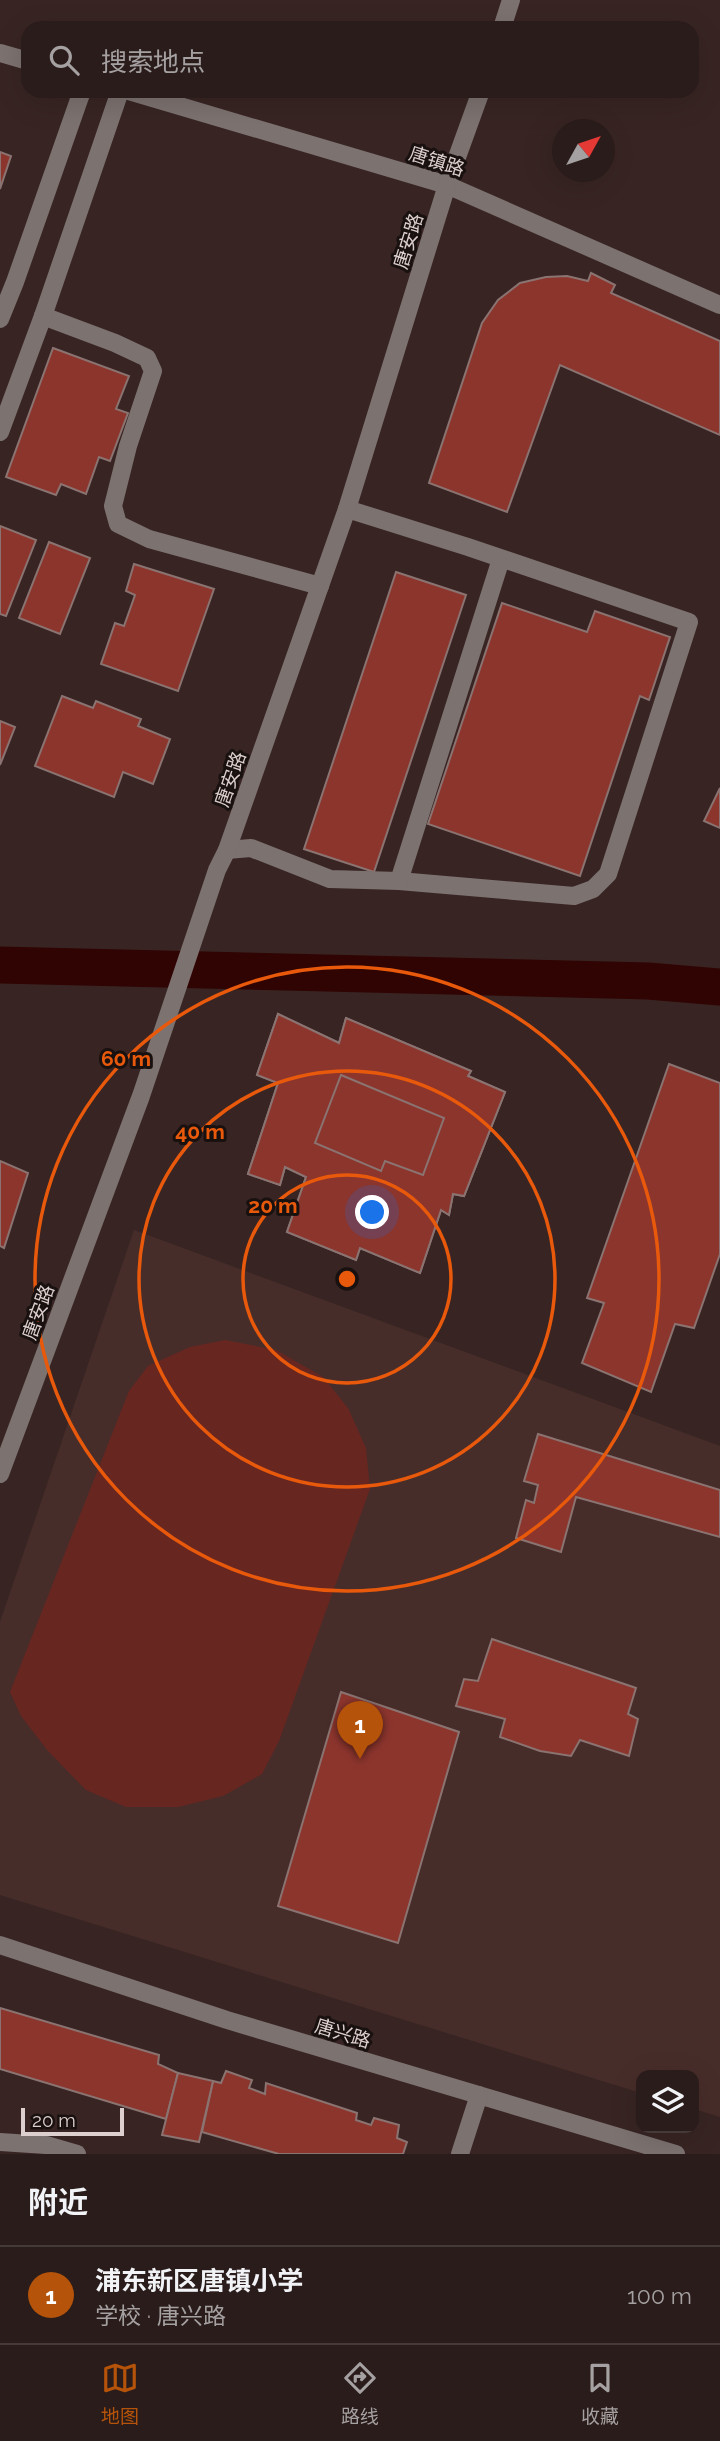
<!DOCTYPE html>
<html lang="zh">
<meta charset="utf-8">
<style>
body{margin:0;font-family:Raleway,"Noto Sans SC",sans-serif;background:#322523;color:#f1f3f6}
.controls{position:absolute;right:21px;bottom:21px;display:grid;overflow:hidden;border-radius:14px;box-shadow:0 7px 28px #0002}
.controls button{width:63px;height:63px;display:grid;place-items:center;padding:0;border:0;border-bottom:2px solid #463a39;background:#2a1c1a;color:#f1f3f6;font:35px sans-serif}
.compass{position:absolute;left:552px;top:119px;width:63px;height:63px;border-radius:50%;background:#2a1c1a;box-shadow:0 7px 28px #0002;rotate:50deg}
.scale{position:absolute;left:21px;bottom:18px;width:103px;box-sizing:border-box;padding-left:7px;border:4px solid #dccfcd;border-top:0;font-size:19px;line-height:24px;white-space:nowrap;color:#dccfcd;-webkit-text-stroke:5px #191110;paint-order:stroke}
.you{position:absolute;left:373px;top:1213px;width:24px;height:24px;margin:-18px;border:5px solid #fff;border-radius:50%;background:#1a73e8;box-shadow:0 0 0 10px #1a73e833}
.badge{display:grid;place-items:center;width:46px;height:46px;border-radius:50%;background:#b45309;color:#fff;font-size:23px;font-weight:700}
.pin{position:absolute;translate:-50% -58px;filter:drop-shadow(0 2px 4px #0008)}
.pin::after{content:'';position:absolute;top:37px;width:24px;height:21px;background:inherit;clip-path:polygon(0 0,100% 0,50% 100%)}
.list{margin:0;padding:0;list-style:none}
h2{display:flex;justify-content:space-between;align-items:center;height:91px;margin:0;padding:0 28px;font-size:30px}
h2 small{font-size:23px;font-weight:400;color:#a5a1a2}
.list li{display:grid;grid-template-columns:46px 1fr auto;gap:21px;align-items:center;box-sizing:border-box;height:98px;padding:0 28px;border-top:2px solid #463a39}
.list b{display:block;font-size:26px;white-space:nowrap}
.list p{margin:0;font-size:23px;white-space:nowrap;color:#a5a1a2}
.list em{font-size:23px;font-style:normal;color:#a5a1a2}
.icon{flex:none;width:38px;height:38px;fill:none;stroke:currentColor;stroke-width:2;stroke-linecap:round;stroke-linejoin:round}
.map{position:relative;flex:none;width:720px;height:2154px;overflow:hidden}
.search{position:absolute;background:#2a1c1a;box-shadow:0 7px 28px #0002;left:21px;right:21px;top:21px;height:77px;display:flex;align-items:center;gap:18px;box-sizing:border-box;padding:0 24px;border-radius:21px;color:#a5a1a2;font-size:26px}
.sheet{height:189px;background:#2a1c1a}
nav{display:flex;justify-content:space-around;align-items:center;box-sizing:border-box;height:98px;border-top:2px solid #463a39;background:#2a1c1a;font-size:19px;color:#a5a1a2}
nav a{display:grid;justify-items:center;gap:4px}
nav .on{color:#b45309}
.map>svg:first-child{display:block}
.built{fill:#472d2a}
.green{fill:#682620}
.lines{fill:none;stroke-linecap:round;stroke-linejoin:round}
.canal{stroke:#300403;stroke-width:37}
.building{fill:#8c352d;stroke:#8a7370;stroke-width:2;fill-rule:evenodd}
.minor{stroke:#7c7270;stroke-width:18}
.ring{fill:none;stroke:#e8590c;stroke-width:3.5}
.labels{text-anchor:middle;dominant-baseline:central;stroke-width:6;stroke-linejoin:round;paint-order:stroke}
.street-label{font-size:19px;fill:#dccfcd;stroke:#191110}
.centre{fill:#e8590c;stroke:#191110;stroke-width:3.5}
.ring-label{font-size:21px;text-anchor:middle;font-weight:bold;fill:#e8590c;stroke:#191110;stroke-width:6;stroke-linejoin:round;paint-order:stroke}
</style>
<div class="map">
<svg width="720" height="2154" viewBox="0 0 720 2154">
<rect width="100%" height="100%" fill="#382523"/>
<path class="built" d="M134 1230 720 1446V2117L694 2109V2075H641V2093L0 1895V1622Z"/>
<path class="green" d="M225 1340 276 1350 323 1377 348 1408 366 1448 370 1489 279 1741 262 1774 223 1796 178 1807H126L86 1790 48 1751 21 1716 10 1692 129 1391 148 1366 190 1347Z"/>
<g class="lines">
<path class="canal" d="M0 965 648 981 720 987"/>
</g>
<g class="building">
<path d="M0 152 11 156 0 189Z"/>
<path d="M591 273 615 285 611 293 720 341V435L560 365 507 512 429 483 482 323 498 300 520 283 546 277 567 276 588 281Z"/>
<path d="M53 348 129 376 116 409 128 413 110 461 99 457 86 494 61 484 56 495 6 477Z"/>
<path d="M0 526 36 540 6 616 0 614Z"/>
<path d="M49 542 90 558 60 634 19 618Z"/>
<path d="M134 564 214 589 178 691 101 664 115 623 124 626 135 595 126 591Z"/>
<path d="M396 572 466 595 374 872 304 849Z"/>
<path d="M502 603 587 632 595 611 670 637 649 700 640 696 580 876 428 824Z"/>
<path d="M62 696 93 708 96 701 141 719 138 726 170 739 153 784 123 772 114 797 35 766Z"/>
<path d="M0 721 15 727 0 765Z"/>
<path d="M720 788V828L704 821Z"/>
<path d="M278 1014 339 1043 346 1018 471 1071 468 1076 505 1092 464 1196 453 1194 449 1215 441 1210 420 1273 360 1248 356 1260 287 1232 306 1177 285 1167 280 1185 248 1174 278 1083 257 1075ZM341 1075 444 1118 423 1175 385 1161 381 1171 315 1143Z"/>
<path d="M278 1014 339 1043 346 1018 471 1071 468 1076 505 1092 464 1196 453 1194 449 1215 441 1210 420 1273 360 1248 356 1260 287 1232 306 1177 285 1167 280 1185 248 1174 278 1083 257 1075Z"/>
<path d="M669 1064 720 1083V1254L694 1328 675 1324 651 1392 582 1363 604 1303 587 1298Z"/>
<path d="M341 1075 444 1118 423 1175 385 1161 381 1171 315 1143Z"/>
<path d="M0 1161 28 1173 4 1248 0 1246Z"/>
<path d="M538 1434 720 1490V1537L576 1497 561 1552 516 1538 526 1500 534 1503 538 1485 524 1481Z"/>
<path d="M492 1639 636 1688 628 1714 638 1719 629 1756 580 1740 571 1756 540 1751 500 1737 505 1719 456 1706 464 1679 478 1681Z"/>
<path d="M341 1692 459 1732 398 1943 278 1906Z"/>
<path d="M0 2008 159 2055 158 2064 178 2073 166 2119 0 2069Z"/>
<path d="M226 2071 252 2080 249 2088 265 2094 266 2083 357 2113 356 2120 371 2125 374 2118 399 2125 397 2138 407 2142 403 2154H279L202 2132 213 2081 221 2083Z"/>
<path d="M178 2073 213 2081 199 2142 162 2135Z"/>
</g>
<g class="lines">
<g class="minor">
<path d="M502 28 511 0"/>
<path d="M0 53 28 61"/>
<path d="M129 91 447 185 720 305"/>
<path d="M43 316 115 343 147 358 153 371 128 446 113 506 118 524 149 539 320 586"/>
<path d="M0 319 15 282 82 91"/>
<path d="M0 432 43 316 120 91"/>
<path d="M347 509 468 547 689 622 608 874 593 889 574 896 399 881 501 559"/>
<path d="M227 850 251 848 330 879 399 881"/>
<path d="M0 1474 141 1096 217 870 227 850 347 509 447 185 481 91"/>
<path d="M0 1945 227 2020 676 2154"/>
<path d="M0 2142 46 2145 77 2154"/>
<path d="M460 2154 479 2095"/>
</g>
</g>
<g class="ring">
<circle cx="347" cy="1279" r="104"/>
<circle cx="347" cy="1279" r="208"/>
<circle cx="347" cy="1279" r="312"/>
</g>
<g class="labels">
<g class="street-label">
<text transform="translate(437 161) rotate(18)">唐镇路</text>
<text transform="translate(408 241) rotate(-73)">唐安路</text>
<text transform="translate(230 779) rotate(-71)">唐安路</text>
<text transform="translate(38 1312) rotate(-70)">唐安路</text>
<text transform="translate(343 2033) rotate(17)">唐兴路</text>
</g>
</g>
<circle cx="347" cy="1279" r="10" class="centre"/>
<g class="ring-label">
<text x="126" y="1066">60 m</text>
<text x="200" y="1139">40 m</text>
<text x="273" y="1213">20 m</text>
</g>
</svg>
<div class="controls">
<button><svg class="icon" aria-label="layers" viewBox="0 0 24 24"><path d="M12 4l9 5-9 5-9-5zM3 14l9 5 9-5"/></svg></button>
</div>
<svg class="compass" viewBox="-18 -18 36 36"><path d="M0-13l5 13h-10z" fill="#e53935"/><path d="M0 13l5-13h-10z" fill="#a5a1a2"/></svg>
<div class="scale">20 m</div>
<div class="you"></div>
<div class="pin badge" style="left:360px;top:1759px">1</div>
<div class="search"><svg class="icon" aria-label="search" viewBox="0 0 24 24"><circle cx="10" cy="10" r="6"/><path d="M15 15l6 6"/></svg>搜索地点</div>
</div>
<section class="sheet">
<h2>附近<small></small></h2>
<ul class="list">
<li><span class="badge">1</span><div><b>浦东新区唐镇小学</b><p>学校 · 唐兴路</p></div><em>100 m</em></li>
</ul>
</section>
<nav>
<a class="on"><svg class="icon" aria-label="map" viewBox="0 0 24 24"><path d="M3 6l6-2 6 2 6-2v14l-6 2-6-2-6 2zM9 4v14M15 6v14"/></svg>地图</a>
<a><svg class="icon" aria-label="directions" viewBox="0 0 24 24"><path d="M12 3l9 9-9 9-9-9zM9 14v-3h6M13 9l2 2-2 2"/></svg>路线</a>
<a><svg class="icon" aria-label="saved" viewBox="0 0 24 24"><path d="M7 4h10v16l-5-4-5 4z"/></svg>收藏</a>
</nav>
